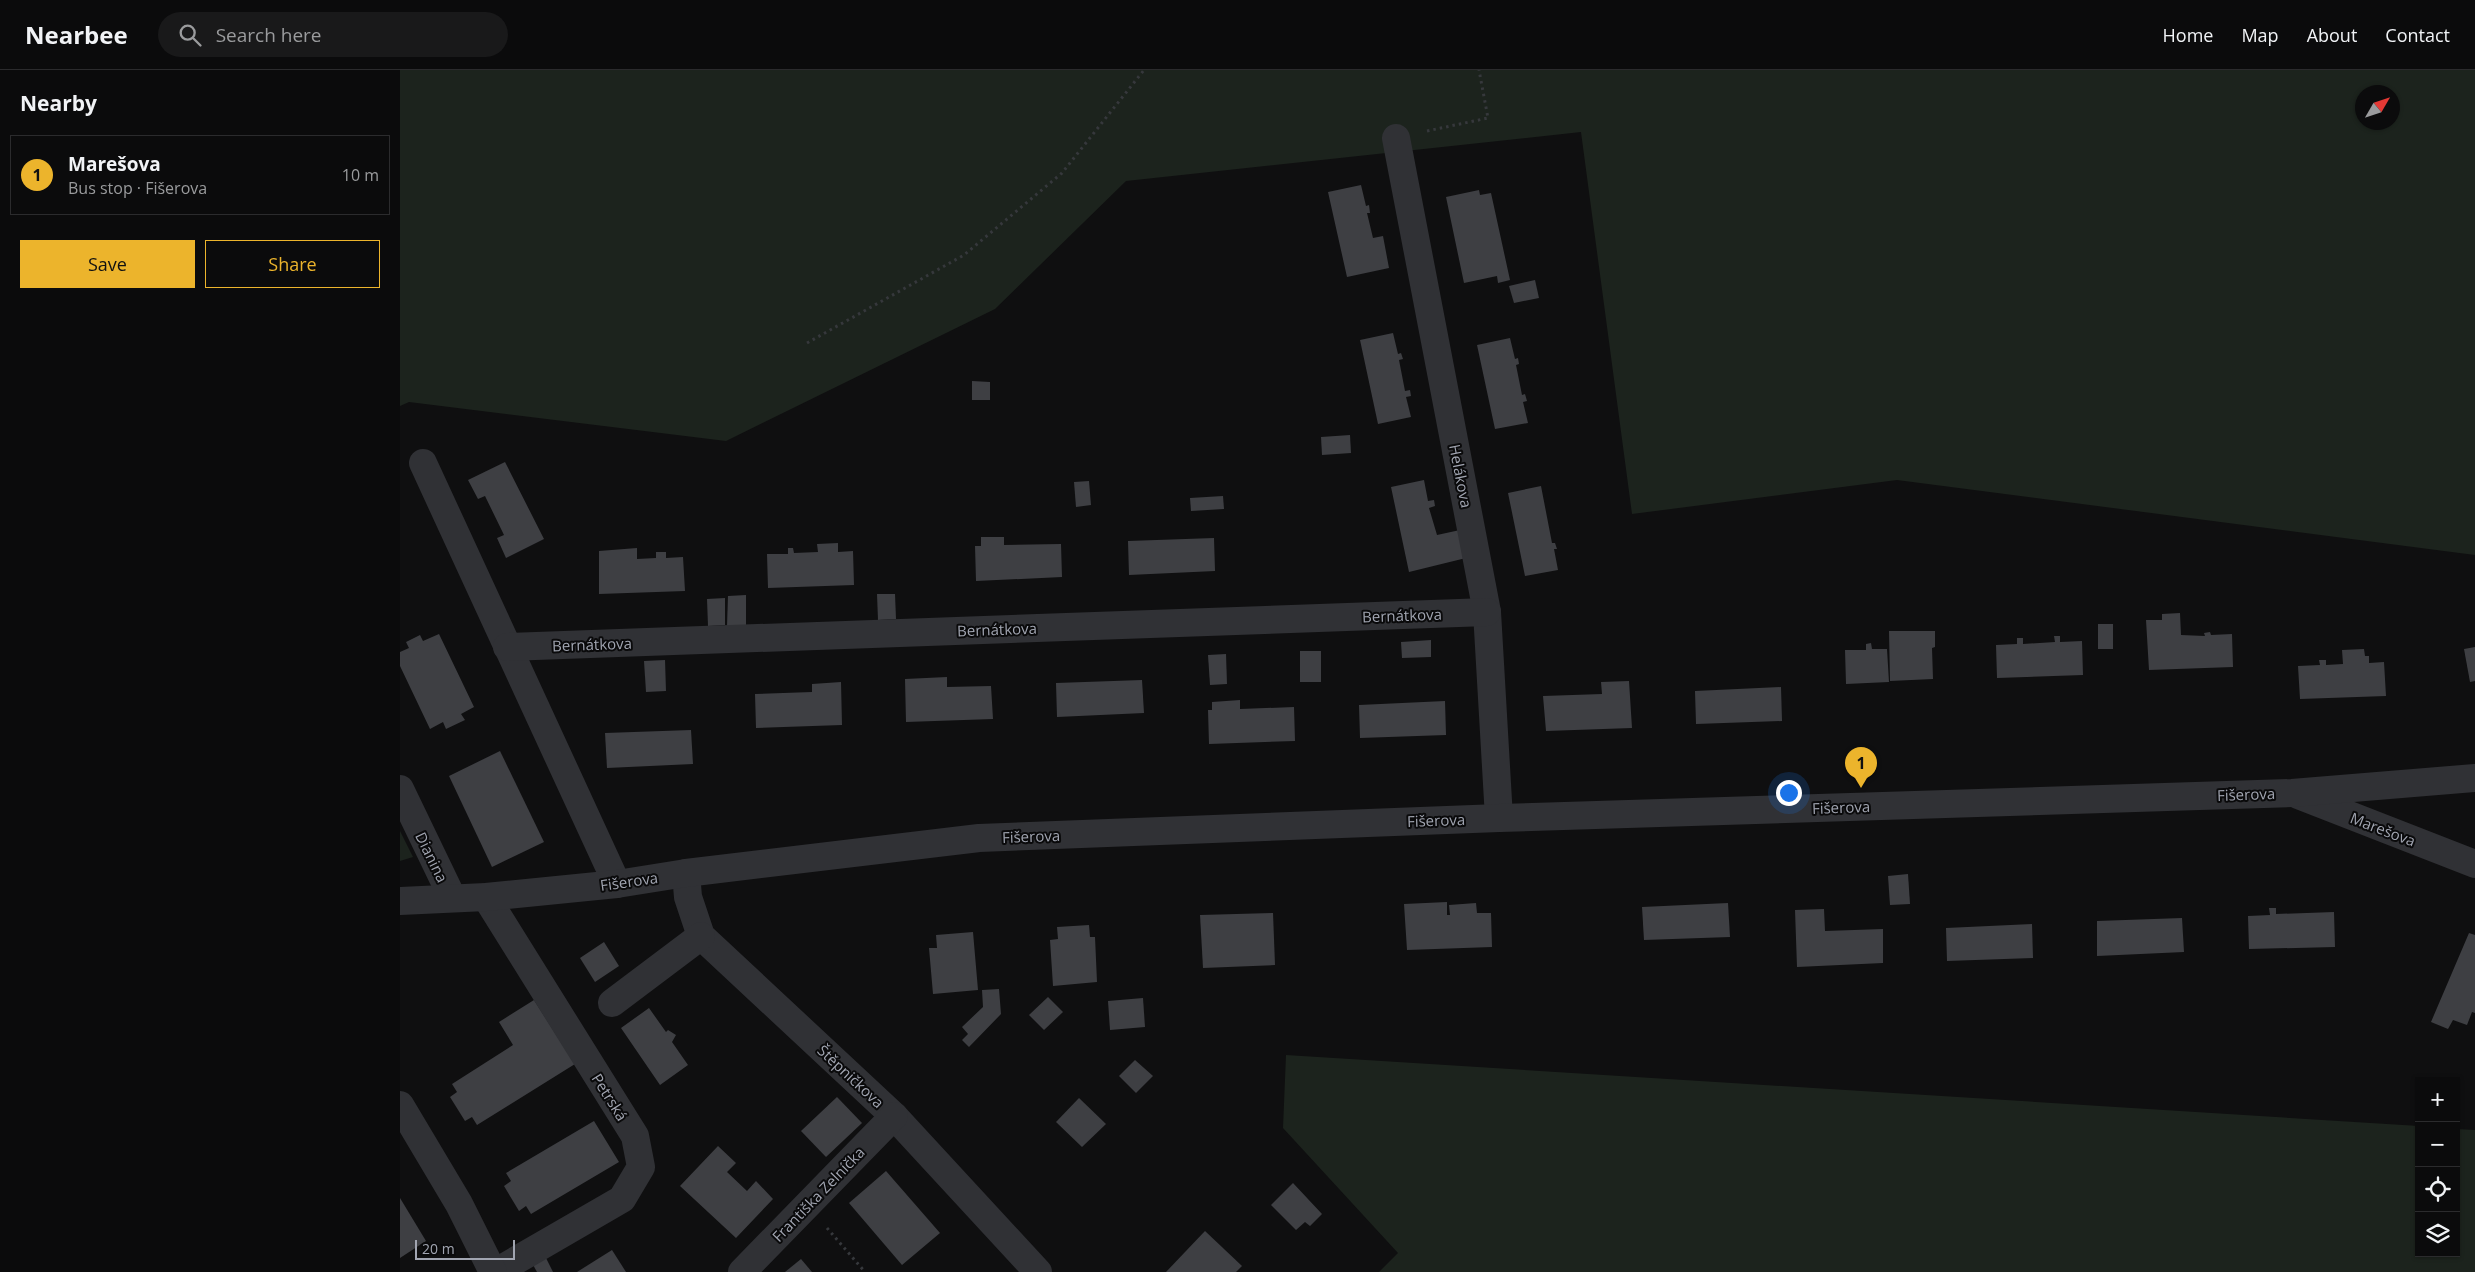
<!DOCTYPE html>
<meta charset="utf-8">
<style>
body{margin:0;font-family:"Open Sans",sans-serif;background:#19191a;color:#f1f3f6}
.controls{position:absolute;right:15px;bottom:15px;display:grid;overflow:hidden;border-radius:0px;box-shadow:0 1px 4px #0004}
.controls button{width:45px;height:45px;display:grid;place-items:center;padding:0;border:0;border-bottom:1px solid #2b2b2d;background:#0b0b0c;color:#f1f3f6;font:25px sans-serif}
.compass{position:absolute;left:1955px;top:15px;width:45px;height:45px;border-radius:50%;background:#0b0b0c;box-shadow:0 1px 4px #0004;rotate:51deg}
.scale{position:absolute;left:15px;bottom:12px;width:100px;box-sizing:border-box;padding-left:5px;border:2px solid #a1a5b1;border-top:0;font-size:14px;line-height:18px;white-space:nowrap;color:#a1a5b1;-webkit-text-stroke:4px #0a0a0b;paint-order:stroke}
.you{position:absolute;left:1388px;top:722px;width:18px;height:18px;margin:-12px;border:4px solid #fff;border-radius:50%;background:#1a73e8;box-shadow:0 0 0 8px #1a73e833}
.badge{display:grid;place-items:center;width:32px;height:32px;border-radius:50%;background:#ecb42c;color:#111;font-size:16px;font-weight:700}
.pin{position:absolute;translate:-50% -41px;filter:drop-shadow(0 1px 2px #0008)}
.pin::after{content:'';position:absolute;top:26px;width:18px;height:15px;background:inherit;clip-path:polygon(0 0,100% 0,50% 100%)}
.list{margin:0;padding:0;list-style:none}
h2{display:flex;justify-content:space-between;align-items:center;height:65px;margin:0;padding:0 20px;font-size:21px}
h2 small{font-size:16px;font-weight:400;color:#9a9b9d}
.list li{display:grid;grid-template-columns:32px 1fr auto;gap:15px;align-items:center;box-sizing:border-box;height:80px;margin:0 10px 10px;padding:0 10px;border:1px solid #2b2b2d;border-radius:0px}
.list b{display:block;font-size:19px;white-space:nowrap}
.list p{margin:0;font-size:16px;white-space:nowrap;color:#9a9b9d}
.list em{font-size:16px;font-style:normal;color:#9a9b9d}
.actions{display:flex;gap:10px;padding:15px 20px}
.actions a{flex:1;padding:11px 0;border:1px solid #ecb42c;border-radius:0px;text-align:center;font-size:18px;color:#ecb42c}
.actions .main{background:#ecb42c;color:#111}
.icon{flex:none;width:28px;height:28px;fill:none;stroke:currentColor;stroke-width:2;stroke-linecap:round;stroke-linejoin:round}
.map{position:relative;flex:none;width:2075px;height:1202px;overflow:hidden}
header{display:flex;align-items:center;gap:30px;box-sizing:border-box;height:70px;padding:0 25px;background:#0b0b0c;border-bottom:1px solid #2b2b2d}
header strong{font-size:24px}
nav{display:flex;gap:28px;margin-inline-start:auto;font-size:18px}
.search{width:350px;height:45px;background:#19191a;display:flex;align-items:center;gap:12px;box-sizing:border-box;padding:0 18px;border-radius:28px;color:#9a9b9d;font-size:19px}
main{display:flex}
aside{flex:1;background:#0b0b0c}
.map>svg:first-child{display:block}
.green{fill:#1c231d;fill-rule:evenodd}
.building{fill:#3e3f43}
.lines{fill:none;stroke-linecap:round;stroke-linejoin:round}
.path{stroke:#36383c;stroke-width:3;stroke-dasharray:2.5 4;stroke-linecap:butt}
.minor{stroke:#303135;stroke-width:28}
.labels{text-anchor:middle;dominant-baseline:central;stroke-width:4;stroke-linejoin:round;paint-order:stroke}
.street-label{font-size:15px;fill:#a1a5b1;stroke:#0a0a0b}
</style>
<header>
<strong>Nearbee</strong>
<div class="search"><svg class="icon" aria-label="search" viewBox="0 0 24 24"><circle cx="10" cy="10" r="6"/><path d="M15 15l6 6"/></svg>Search here</div>
<nav><a>Home</a><a>Map</a><a>About</a><a>Contact</a></nav>
</header>
<main>
<aside>
<h2>Nearby<small></small></h2>
<ul class="list">
<li><span class="badge">1</span><div><b>Marešova</b><p>Bus stop · Fišerova</p></div><em>10 m</em></li>
</ul>
<div class="actions"><a class="main">Save</a><a>Share</a></div>
</aside>
<div class="map">
<svg width="2075" height="1202" viewBox="0 0 2075 1202">
<rect width="100%" height="100%" fill="#0f0f10"/>
<g class="green">
<path d="M0 0H2075V485L1497 410 1232 444 1181 62 726 111 595 239 326 371 9 332 0 336ZM1962 22H1992V52H1962Z"/>
<path d="M0 761 13 787 0 791Z"/>
<path d="M886 985 2019 1056V1183H2056V1059L2075 1060V1202H979L998 1183 883 1058Z"/>
</g>
<g class="building">
<path d="M961 115 966 136 969 135 970 143H967L973 168 983 166 989 198 947 207 928 122Z"/>
<path d="M1079 120 1080 125 1091 123 1110 210 1098 213 1097 206 1064 213 1046 127Z"/>
<path d="M1135 210 1139 228 1114 233 1109 216Z"/>
<path d="M993 263 998 284 1001 283 1003 289 999 290 1005 321 1010 320 1011 326 1006 327 1011 347 978 354 960 270Z"/>
<path d="M1110 268 1115 289 1118 288 1119 294 1116 295 1122 325 1125 324 1127 331 1123 332 1128 353 1095 359 1077 275Z"/>
<path d="M572 311 590 312V330H572Z"/>
<path d="M950 365 951 383 922 385 921 367Z"/>
<path d="M105 392 144 469 106 488 97 468 104 465 85 426 78 429 68 410Z"/>
<path d="M1024 410 1028 431 1034 430 1035 436 1029 438 1037 465 1060 460 1066 488 1009 502 991 417Z"/>
<path d="M689 411 691 435 676 437 674 412Z"/>
<path d="M1141 416 1152 473H1155L1157 479H1154L1158 500 1125 506 1108 423Z"/>
<path d="M823 426 824 439 791 441 790 428Z"/>
<path d="M581 467H604V475L661 474 662 507 576 511 575 476H581Z"/>
<path d="M814 468 815 501 729 505 728 471Z"/>
<path d="M438 473V482L453 481 454 515 368 518 367 484H388V478H393L394 483 418 482 417 474Z"/>
<path d="M237 478V489L256 488V482H266V488L283 487 285 521 199 524V481Z"/>
<path d="M477 524H495L496 549 478 550Z"/>
<path d="M346 525V556H327L328 526Z"/>
<path d="M325 528V555L308 556 307 529Z"/>
<path d="M1780 543 1781 565 1805 566 1804 563 1810 562 1811 565 1832 564 1833 597 1749 600 1746 550H1762V544Z"/>
<rect x="1698" y="554" width="15" height="25"/>
<path d="M1489 561H1535V577L1532 578 1533 609 1490 611Z"/>
<path d="M39 564 74 637 61 644 65 650 46 659 43 652 30 659 0 596V582L9 578 6 572 20 565 23 571Z"/>
<path d="M1654 566H1660V572L1682 571 1683 605 1597 608 1596 575 1617 574V568H1623V574L1655 572Z"/>
<path d="M1031 570V587L1002 588 1001 572Z"/>
<path d="M1471 573 1472 579H1487L1489 612 1446 614 1445 580H1466V574Z"/>
<path d="M2075 577V611L2070 612 2064 579Z"/>
<path d="M1964 579 1965 586H1969V593L1984 592 1986 626 1900 629 1898 596 1920 595 1919 590H1926V595L1943 594 1942 580Z"/>
<rect x="900" y="581" width="21" height="31"/>
<path d="M826 584 827 614 810 615 808 585Z"/>
<path d="M265 590 266 621 246 622 244 591Z"/>
<path d="M547 607V617L591 616 593 649 506 652 505 609Z"/>
<path d="M742 610 744 643 657 647 656 613Z"/>
<path d="M1229 611 1232 658 1146 661 1143 626 1202 624 1201 612Z"/>
<path d="M441 612 442 655 356 658 355 624 412 622V614Z"/>
<path d="M1381 617 1382 651 1296 654 1295 621Z"/>
<path d="M840 630V639L894 637 895 671 809 674 808 640H812V632Z"/>
<path d="M1045 631 1046 665 960 668 959 635Z"/>
<path d="M291 660 293 694 207 698 205 663Z"/>
<path d="M100 681 144 772 92 797 49 706Z"/>
<path d="M1508 804 1510 834 1490 835 1488 806Z"/>
<path d="M1047 832V845H1050L1049 835 1076 833 1077 843H1091L1092 877 1007 880 1004 834Z"/>
<path d="M1328 833 1330 867 1244 870 1242 837Z"/>
<path d="M1869 838H1876V844L1934 842 1935 877 1849 879 1848 846 1870 845Z"/>
<path d="M1424 839 1425 861 1483 859V893L1397 897 1395 840Z"/>
<path d="M873 843 875 895 803 898 800 845Z"/>
<path d="M1782 848 1784 882 1697 886V851Z"/>
<path d="M1632 854 1633 888 1547 891 1546 858Z"/>
<path d="M689 855 690 867H695L697 912 653 916 650 870 658 869 657 857Z"/>
<path d="M573 862 578 920 533 924 529 878H537L536 865Z"/>
<path d="M2069 863 2075 865V943L2072 942 2067 955 2053 950 2048 959 2031 952Z"/>
<path d="M204 872 219 896 195 912 180 888Z"/>
<path d="M599 919 601 944 569 977 562 970 568 964 562 957 583 937 582 920Z"/>
<path d="M648 927 663 942 644 960 629 945Z"/>
<path d="M743 928 745 957 710 960 708 931Z"/>
<path d="M134 930 175 994 77 1055 72 1047 65 1051 50 1027 57 1022 52 1014 113 975 99 952Z"/>
<path d="M249 938 266 962 268 960 276 965 272 972 288 995 260 1015 221 958Z"/>
<path d="M735 990 753 1006 736 1023 719 1006Z"/>
<path d="M437 1027 462 1053 426 1087 401 1061Z"/>
<path d="M679 1028 706 1054 682 1077 656 1052Z"/>
<path d="M194 1051 219 1092 131 1144 126 1136 119 1141 104 1116 111 1111 106 1103Z"/>
<path d="M318 1076 336 1093 327 1102 347 1121 356 1111 373 1129 336 1168 280 1116Z"/>
<path d="M486 1101 540 1163 502 1195 449 1133Z"/>
<path d="M893 1113 922 1144 910 1156 905 1152 896 1160 871 1135Z"/>
<path d="M0 1128 26 1171 0 1188Z"/>
<path d="M805 1161 842 1196 836 1202H766Z"/>
<path d="M212 1180 226 1202H177Z"/>
<path d="M145 1186 153 1202H137L132 1193Z"/>
<path d="M401 1189 412 1202H385Z"/>
</g>
<g class="lines">
<g class="path">
<path d="M1027 61 1088 48 1079 0"/>
<path d="M407 273 564 185 662 103 744 0"/>
<path d="M427 1158 465 1202"/>
</g>
<g class="minor">
<path d="M996 68 1087 542 1099 748"/>
<path d="M23 393 217 814"/>
<path d="M107 577 1087 542"/>
<path d="M0 719 52 827"/>
<path d="M1898 725 2075 794"/>
<path d="M286 803 288 827 301 866 494 1046 638 1202"/>
<path d="M86 827 235 1066 241 1097 222 1129 96 1202"/>
<path d="M0 831 86 827 217 814 286 803 579 768 1099 748 1892 723 2075 708"/>
<path d="M212 933 301 866"/>
<path d="M0 1035 59 1134 93 1202"/>
<path d="M342 1202 494 1046"/>
</g>
</g>
<g class="labels">
<g class="street-label">
<text transform="translate(1061 406) rotate(79)">Helákova</text>
<text transform="translate(1002 545) rotate(-2)">Bernátkova</text>
<text transform="translate(597 559) rotate(-2)">Bernátkova</text>
<text transform="translate(192 574) rotate(-2)">Bernátkova</text>
<text transform="translate(1846 724) rotate(-2)">Fišerova</text>
<text transform="translate(1441 737) rotate(-2)">Fišerova</text>
<text transform="translate(1036 750) rotate(-2)">Fišerova</text>
<text transform="translate(1983 759) rotate(21)">Marešova</text>
<text transform="translate(631 766) rotate(-2)">Fišerova</text>
<text transform="translate(32 787) rotate(64)">Dianina</text>
<text transform="translate(229 811) rotate(-8)">Fišerova</text>
<text transform="translate(451 1006) rotate(43)">Štěpničkova</text>
<text transform="translate(210 1027) rotate(58)">Petrská</text>
<text transform="translate(418 1124) rotate(-46)">Františka Zelníčka</text>
</g>
</g>
</svg>
<div class="controls">
<button>+</button>
<button>−</button>
<button><svg class="icon" aria-label="locate" viewBox="0 0 24 24"><circle cx="12" cy="12" r="6"/><path d="M12 2v4M12 18v4M2 12h4M18 12h4"/></svg></button>
<button><svg class="icon" aria-label="layers" viewBox="0 0 24 24"><path d="M12 4l9 5-9 5-9-5zM3 14l9 5 9-5"/></svg></button>
</div>
<svg class="compass" viewBox="-18 -18 36 36"><path d="M0-13l5 13h-10z" fill="#e53935"/><path d="M0 13l5-13h-10z" fill="#9a9b9d"/></svg>
<div class="scale">20 m</div>
<div class="you"></div>
<div class="pin badge" style="left:1461px;top:718px">1</div>
</div>
</main>
